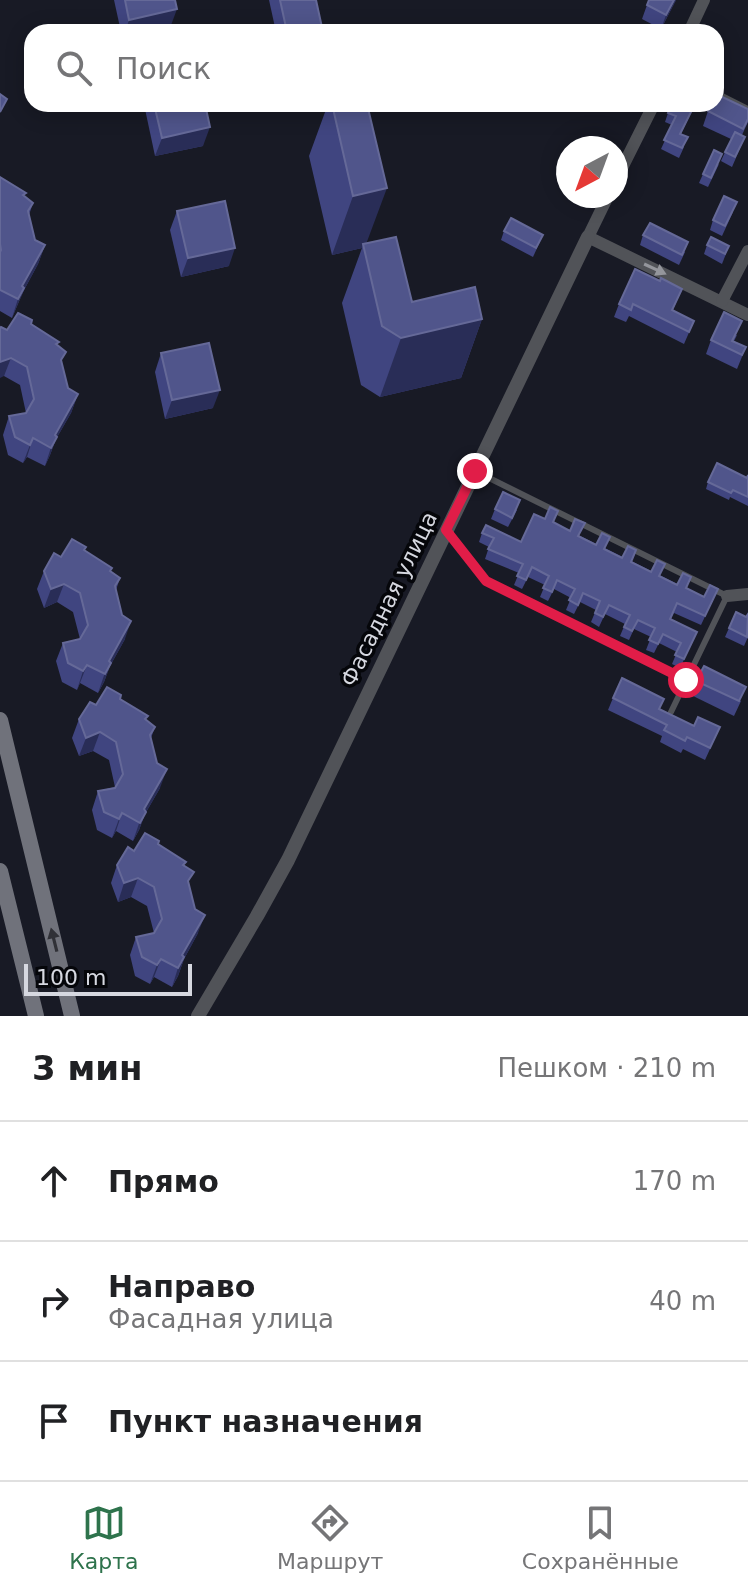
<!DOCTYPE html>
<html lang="ru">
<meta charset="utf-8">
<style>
body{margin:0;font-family:"DejaVu Sans",sans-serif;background:#f6f6f6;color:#202124}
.compass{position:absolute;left:556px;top:136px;width:72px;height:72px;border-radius:50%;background:#fff;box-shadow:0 4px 20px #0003;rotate:221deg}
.scale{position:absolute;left:24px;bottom:20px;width:168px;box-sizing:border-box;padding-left:8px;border:4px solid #d6d8e0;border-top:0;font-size:22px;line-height:28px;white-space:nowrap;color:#d6d8e0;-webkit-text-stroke:6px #05060a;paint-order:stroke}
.stop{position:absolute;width:24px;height:24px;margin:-18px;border:6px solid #e11d48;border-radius:50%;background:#fff}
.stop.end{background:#e11d48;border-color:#fff;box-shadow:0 2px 8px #0008}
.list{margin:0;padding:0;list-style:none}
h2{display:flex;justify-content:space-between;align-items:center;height:104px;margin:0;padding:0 32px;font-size:34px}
h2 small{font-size:26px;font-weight:400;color:#757577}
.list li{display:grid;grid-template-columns:52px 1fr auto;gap:24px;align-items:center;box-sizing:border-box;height:120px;padding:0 32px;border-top:2px solid #e0e0e0}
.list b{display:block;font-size:30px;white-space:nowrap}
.list p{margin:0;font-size:26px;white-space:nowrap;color:#757577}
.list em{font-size:26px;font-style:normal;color:#757577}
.icon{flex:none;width:44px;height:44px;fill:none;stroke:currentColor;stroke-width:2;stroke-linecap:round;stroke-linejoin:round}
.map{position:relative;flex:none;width:748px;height:1016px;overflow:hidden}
.search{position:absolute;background:#fff;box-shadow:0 4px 20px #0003;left:24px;right:24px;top:24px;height:88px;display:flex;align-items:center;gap:20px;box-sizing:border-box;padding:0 28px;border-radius:24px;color:#757577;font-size:30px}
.sheet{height:464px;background:#fff}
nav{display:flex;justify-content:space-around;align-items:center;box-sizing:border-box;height:112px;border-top:2px solid #e0e0e0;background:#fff;font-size:22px;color:#757577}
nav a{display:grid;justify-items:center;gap:4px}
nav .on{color:#2e734c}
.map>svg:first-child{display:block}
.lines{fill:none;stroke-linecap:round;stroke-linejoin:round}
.service{stroke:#515358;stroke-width:6}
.minor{stroke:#515358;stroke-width:12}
.tertiary{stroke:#515358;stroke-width:14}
.secondary{stroke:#70727b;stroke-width:16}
.wall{fill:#404580}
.shaded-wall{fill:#292d57}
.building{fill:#50558b;stroke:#656998;stroke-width:2}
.oneway{fill:#94969c}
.oneway2{fill:#303137}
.route{stroke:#e11d48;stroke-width:10}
.labels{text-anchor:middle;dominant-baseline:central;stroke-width:7;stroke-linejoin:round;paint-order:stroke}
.street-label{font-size:22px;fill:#d6d8e0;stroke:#05060a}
</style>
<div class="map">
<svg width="748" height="1016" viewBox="0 0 748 1016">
<rect width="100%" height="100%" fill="#181a25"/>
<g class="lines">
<g class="service">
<path d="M716 93 748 109"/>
<path d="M475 471 727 596 671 712"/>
<path d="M448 533 486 581 686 680"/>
</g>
<g class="minor">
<path d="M689 32 704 0"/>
<path d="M616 180 654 104"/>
<path d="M608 196 588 237 748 315"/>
<path d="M722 301 748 251"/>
<path d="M727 596 748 594"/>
</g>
<path class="tertiary" d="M198 1016 257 916 288 860 588 237"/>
<g class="secondary">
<path d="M0 720 72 1016"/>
<path d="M0 871 36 1016"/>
</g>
</g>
<g class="wall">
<path d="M114 0H175L170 28 151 32H121Z"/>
<path d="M269 0H316L323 32H276Z"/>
<path d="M676 0 661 29 642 19 647 5Z"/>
<path d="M147 104H205L203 146 155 156 145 109Z"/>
<path d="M328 104H367L366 244 412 302 482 319 461 378 380 397 361 385 342 303 362 248 332 255 309 156Z"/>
<path d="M748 109V122L742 135 745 137 732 167 721 161 731 139 703 126 708 111Z"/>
<path d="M692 111 681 134 684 147 679 158 661 149 672 125 665 122 668 113Z"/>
<path d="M719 164 708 187 699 183 703 174Z"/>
<path d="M0 177 33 203 29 215 35 240 45 245 38 264 24 290 17 306 12 318 0 311Z"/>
<path d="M177 211 229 266 181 277 170 230Z"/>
<path d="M733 212 722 236 710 230 713 220Z"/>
<path d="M504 231 543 235 533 257 501 240Z"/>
<path d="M643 235 685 252 679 265 640 245Z"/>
<path d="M707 245 729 246 722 264 704 254Z"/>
<path d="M660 281 682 289 673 310 694 321 684 344 629 316 626 322 614 317 619 304Z"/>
<path d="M31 324 57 345 68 388 78 394 71 413 56 439 50 455 45 466 27 457 23 463 8 455 3 435 9 416 26 413 20 385 4 376 7 330Z"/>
<path d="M737 335 734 341 746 347 737 369 706 354 711 340Z"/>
<path d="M161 353 213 408 165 419 155 372Z"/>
<path d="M748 475V506L730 497 729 500 706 489 708 482 747 478Z"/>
<path d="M495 509 517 510 508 527 491 519Z"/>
<path d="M554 523 704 597 718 589 701 625 674 613 671 619 693 641 680 668 672 664 677 652 659 643 654 653 646 650 651 637 634 629 629 640 620 636 625 624 605 614 599 627 591 622 596 610 580 602 574 614 566 610 571 598 554 589 548 601 540 597 545 585 528 577 522 589 514 585 519 573 485 559 489 547 479 542 482 533 521 542Z"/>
<path d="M84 550 120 578 116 590 125 639 110 666 104 682 98 693 80 683 77 690 62 682 56 661 63 643 80 639 73 612 57 602 44 608 37 589 44 571 61 557Z"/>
<path d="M748 614V637L744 646 725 637 729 628 746 617Z"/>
<path d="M696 681 741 701 734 716 691 695Z"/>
<path d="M613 698 660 709 694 726 720 727 705 760 683 749 681 753 660 742 662 736 608 710Z"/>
<path d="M120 699 155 727 151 738 160 788 145 814 139 830 133 841 116 831 112 838 97 830 92 810 98 791 115 787 109 760 93 751 79 756 72 738 79 719 96 705Z"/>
<path d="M158 844 185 866 198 933 184 959 178 976 172 987 154 977 150 984 135 976 130 955 136 937 154 933 147 906 131 897 118 902 111 883 117 865Z"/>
</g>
<g class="shaded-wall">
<path d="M674 0H676L661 29 666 15Z"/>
<path d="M177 9 170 28 151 32H125L129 20Z"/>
<path d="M210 127 203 146 155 156 162 138Z"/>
<path d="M387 188 365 247 363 244 362 248 332 255 353 196Z"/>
<path d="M45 245 38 264 24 290 17 306 12 318 22 286Z"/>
<path d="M235 248 229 266 181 277 188 258Z"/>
<path d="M482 319 461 378 380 397 401 338Z"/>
<path d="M11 358 4 376 0 378V362Z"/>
<path d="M220 390 213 408 165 419 172 400Z"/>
<path d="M78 394 71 413 56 439 50 455 45 466 55 435Z"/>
<path d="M33 438 27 457 23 463 30 445Z"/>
<path d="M64 584 57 602 44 608 51 589Z"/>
<path d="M131 621 125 639 110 666 104 682 98 693 109 661Z"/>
<path d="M87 665 80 683 77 690 83 671Z"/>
<path d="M100 732 93 751 79 756 86 738Z"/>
<path d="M167 769 160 788 145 814 139 830 133 841 144 809Z"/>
<path d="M122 813 116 831 112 838 119 819Z"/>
<path d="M138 878 131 897 118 902 124 883Z"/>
<path d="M205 915 198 933 184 959 178 976 172 987 182 955Z"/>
<path d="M161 959 154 977 150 984 157 965Z"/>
</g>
<g class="building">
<path d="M125 0H175L177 9 129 20Z"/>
<path d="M280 0H316L323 32H287Z"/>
<path d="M649 0H674L666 15 647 5Z"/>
<path d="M0 94 7 99 0 112Z"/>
<path d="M716 94 748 109V119L743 129 708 111 712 104H716Z"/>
<path d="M154 104H205L210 127 162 138Z"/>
<path d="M332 104H367L387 188 353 196Z"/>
<path d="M672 104H695L680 134 688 137 682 148 664 140 676 116 668 113Z"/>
<path d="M735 132 745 137 735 157 725 152Z"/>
<path d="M714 150 722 154 711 178 703 174Z"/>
<path d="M0 177 26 193 23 195 33 203 28 211 35 240 45 245 22 286 24 288 18 299 0 290V252L1 250 0 244Z"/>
<path d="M724 196 737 202 725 226 713 220Z"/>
<path d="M225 201 235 248 188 258 177 211Z"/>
<path d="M511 218 543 235 536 248 504 231Z"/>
<path d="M650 223 688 242 682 255 643 235Z"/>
<path d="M396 237 412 302 475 287 482 319 401 338 382 326 363 244Z"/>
<path d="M711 237 729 246 725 254 707 245Z"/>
<path d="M635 269 660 281 661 278 682 289 672 310 694 321 689 332 633 304 631 310 619 304Z"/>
<path d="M724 312 742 321 732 341 746 347 742 355 711 340Z"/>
<path d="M18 313 32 320 31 324 59 342 56 344 66 352 61 360 68 388 78 394 55 435 57 437 51 448 33 438 30 445 15 437 9 416 26 413 34 399 27 367 11 358 0 362V328L1 327 7 330Z"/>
<path d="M209 343 220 390 172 400 161 353Z"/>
<path d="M717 463 747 478 748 475V497L733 490 731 493 708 482Z"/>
<path d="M503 492 520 500 512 518 495 509Z"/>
<path d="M550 507 558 511 553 522 570 531 575 519 585 523 578 536 596 545 602 533 610 537 604 549 622 558 628 546 636 550 631 562 651 572 657 560 665 564 659 576 677 585 683 573 691 577 686 588 704 597 710 585 718 589 705 616 677 603 670 619 697 632 684 659 675 655 681 643 663 634 658 644 649 640 655 628 638 620 632 631 624 627 630 615 609 605 603 617 595 613 600 601 583 593 578 605 569 600 575 589 557 580 552 592 543 588 549 576 532 567 526 580 517 576 523 564 488 549 494 538 482 533 486 525 521 542 534 514 545 519Z"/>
<path d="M72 539 86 547 84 550 112 568 110 571 120 578 115 586 122 615 131 621 109 661 111 663 105 674 87 665 83 671 68 663 63 643 80 639 88 625 80 593 64 584 51 589 44 571 54 553 61 557Z"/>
<path d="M736 612 746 617 748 614 747 637 729 628Z"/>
<path d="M704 666 746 687 739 701 696 681Z"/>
<path d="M622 678 664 699 659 709 694 726 698 717 720 727 710 748 687 737 685 741 664 730 667 725 613 698Z"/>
<path d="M107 687 121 695 120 699 148 716 145 719 155 727 150 735 157 763 167 769 144 809 146 812 140 823 122 813 119 819 104 812 98 791 115 788 123 774 116 742 100 732 86 738 79 719 90 702 96 705Z"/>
<path d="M145 833 159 841 158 844 186 862 183 865 194 872 188 881 195 909 205 915 182 955 184 957 178 968 161 959 157 965 142 957 136 937 154 933 162 919 154 887 138 878 124 883 117 865 128 847 134 851Z"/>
</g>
<defs><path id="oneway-solid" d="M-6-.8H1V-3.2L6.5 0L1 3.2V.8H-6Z" transform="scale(2)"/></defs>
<use class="oneway" href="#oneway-solid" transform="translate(655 269) rotate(25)"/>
<use class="oneway2" href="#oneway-solid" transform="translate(54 940) rotate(-104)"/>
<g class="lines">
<path class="route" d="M475 471 446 530 486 581 686 680"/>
</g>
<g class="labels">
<g class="street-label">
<text transform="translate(389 599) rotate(-64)">Фасадная улица</text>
</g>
</g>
</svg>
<svg class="compass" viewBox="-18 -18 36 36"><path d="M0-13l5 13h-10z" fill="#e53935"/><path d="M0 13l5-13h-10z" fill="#757577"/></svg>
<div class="scale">100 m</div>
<div class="stop" style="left:686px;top:680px"></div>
<div class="stop end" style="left:475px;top:471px"></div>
<div class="search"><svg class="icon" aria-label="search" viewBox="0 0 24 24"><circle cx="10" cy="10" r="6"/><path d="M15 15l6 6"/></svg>Поиск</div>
</div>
<section class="sheet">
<h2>3 мин<small>Пешком · 210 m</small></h2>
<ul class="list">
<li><svg class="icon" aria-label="ahead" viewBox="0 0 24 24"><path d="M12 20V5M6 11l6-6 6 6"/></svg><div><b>Прямо</b></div><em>170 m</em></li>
<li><svg class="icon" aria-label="right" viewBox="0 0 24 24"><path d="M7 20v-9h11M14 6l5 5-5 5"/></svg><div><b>Направо</b><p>Фасадная улица</p></div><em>40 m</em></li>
<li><svg class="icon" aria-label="arrive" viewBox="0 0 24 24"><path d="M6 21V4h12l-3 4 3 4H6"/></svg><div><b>Пункт назначения</b></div></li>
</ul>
</section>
<nav>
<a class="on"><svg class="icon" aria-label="map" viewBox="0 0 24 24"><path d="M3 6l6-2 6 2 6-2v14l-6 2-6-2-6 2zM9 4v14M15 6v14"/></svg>Карта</a>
<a><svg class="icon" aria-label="directions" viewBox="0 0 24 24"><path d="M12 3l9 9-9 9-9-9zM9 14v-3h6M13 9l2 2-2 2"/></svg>Маршрут</a>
<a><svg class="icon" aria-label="saved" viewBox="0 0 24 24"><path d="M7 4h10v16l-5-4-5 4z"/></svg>Сохранённые</a>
</nav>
